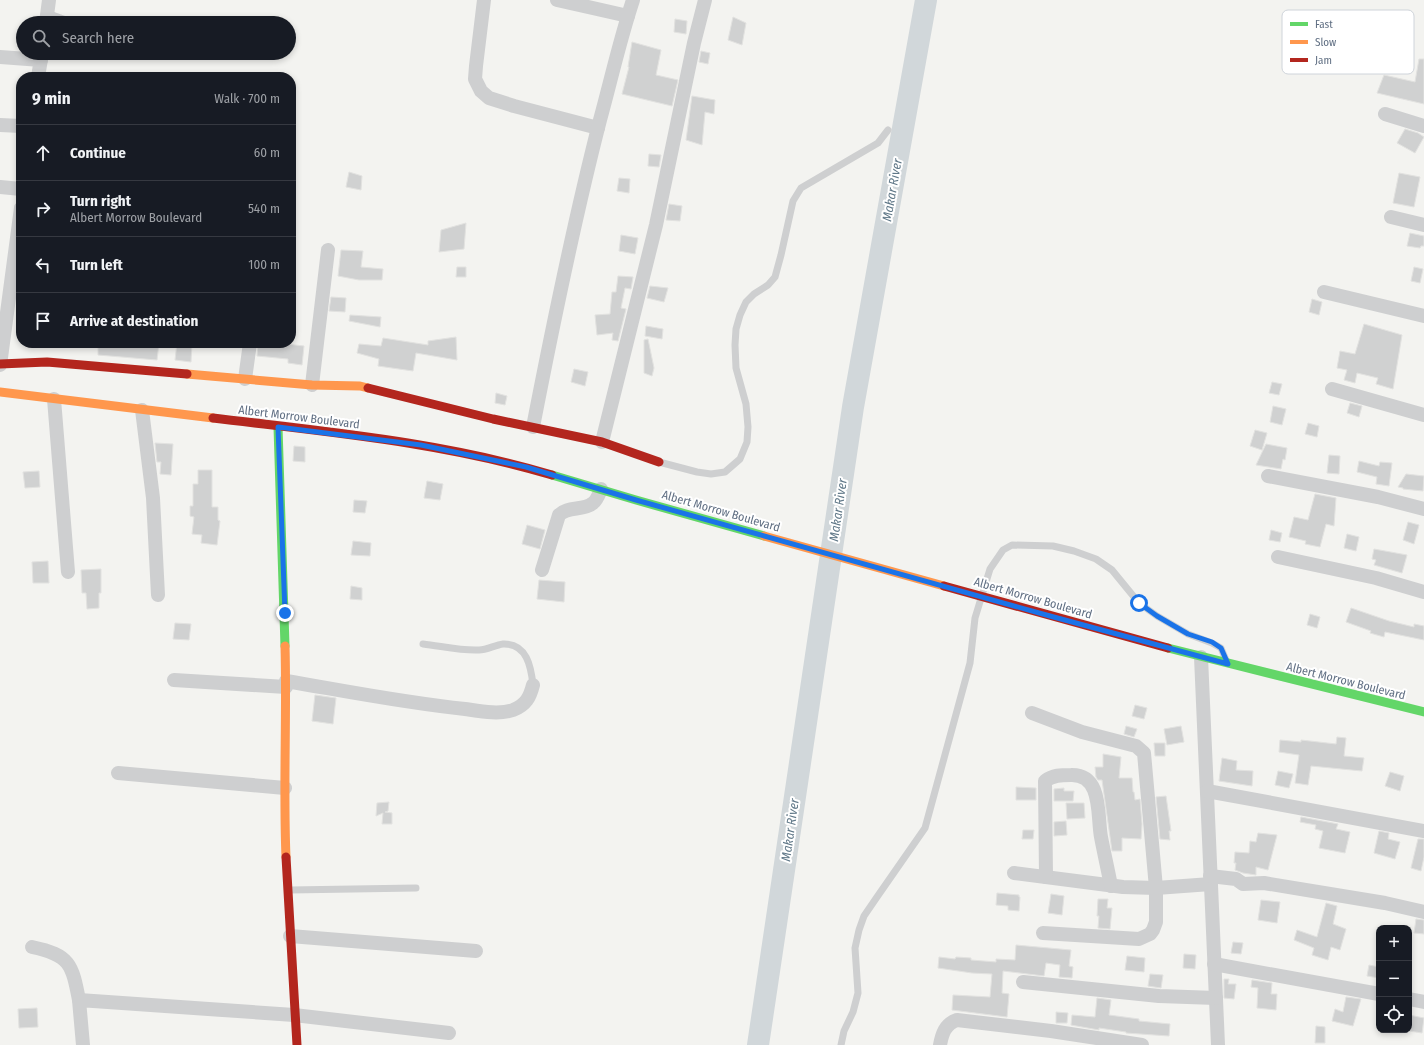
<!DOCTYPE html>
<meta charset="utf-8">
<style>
body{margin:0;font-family:"Fira Sans Condensed",sans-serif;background:#242831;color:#f1f3f6}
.controls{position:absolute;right:12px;bottom:12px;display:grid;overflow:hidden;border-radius:8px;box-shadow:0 2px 6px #0003}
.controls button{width:36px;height:36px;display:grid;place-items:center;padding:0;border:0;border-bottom:1px solid #363941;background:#171b24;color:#f1f3f6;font:20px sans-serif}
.stop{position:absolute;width:12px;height:12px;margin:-9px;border:3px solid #1a73e8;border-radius:50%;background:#fff}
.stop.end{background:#1a73e8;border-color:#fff;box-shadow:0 1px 4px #0008}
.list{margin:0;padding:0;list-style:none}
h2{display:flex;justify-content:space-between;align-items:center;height:52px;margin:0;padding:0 16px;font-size:17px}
h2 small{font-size:13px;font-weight:400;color:#9ea1a6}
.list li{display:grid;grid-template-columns:26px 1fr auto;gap:12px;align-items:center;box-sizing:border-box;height:56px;padding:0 16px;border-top:1px solid #363941}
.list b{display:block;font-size:15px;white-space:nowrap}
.list p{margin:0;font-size:13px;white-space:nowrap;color:#9ea1a6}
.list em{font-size:13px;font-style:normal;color:#9ea1a6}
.icon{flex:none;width:22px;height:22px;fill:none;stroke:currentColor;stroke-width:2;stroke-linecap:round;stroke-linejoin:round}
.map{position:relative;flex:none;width:1424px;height:1045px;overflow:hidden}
.search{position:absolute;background:#171b24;box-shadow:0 2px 6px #0003;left:16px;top:16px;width:280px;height:44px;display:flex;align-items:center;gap:10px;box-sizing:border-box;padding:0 14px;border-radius:22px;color:#9ea1a6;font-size:15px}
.panel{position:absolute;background:#171b24;box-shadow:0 2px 6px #0003;left:16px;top:72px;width:280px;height:276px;border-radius:16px}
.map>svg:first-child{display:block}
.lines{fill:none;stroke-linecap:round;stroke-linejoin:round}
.river{stroke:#d1d7da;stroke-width:22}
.building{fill:#d0d1d1;stroke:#e2e2e0}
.lane{stroke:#cecfd0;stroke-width:7}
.street{stroke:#cecfd0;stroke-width:14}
.fast{stroke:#63d668;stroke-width:9}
.slow{stroke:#ff974d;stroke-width:9}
.jam{stroke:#b3261e;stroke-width:9}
.route{stroke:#1a73e8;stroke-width:5}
.labels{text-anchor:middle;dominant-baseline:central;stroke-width:4;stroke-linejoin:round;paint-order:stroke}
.street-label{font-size:12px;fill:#606f83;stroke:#fff}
.water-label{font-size:13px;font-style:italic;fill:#607888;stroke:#fff}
.key{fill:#fff;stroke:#cfd4da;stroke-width:1}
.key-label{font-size:11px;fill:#606f83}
</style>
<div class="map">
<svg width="1424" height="1045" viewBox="0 0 1424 1045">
<rect width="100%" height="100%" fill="#f3f3f0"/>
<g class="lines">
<path class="river" d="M758 1045 853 407 926 0"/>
</g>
<g class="building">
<path d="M733 17 746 23 742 45 728 40Z"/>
<path d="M675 19 687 21 686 34 674 32Z"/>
<path d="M632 42 661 50 656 75 678 80 672 106 622 94 629 67H628Z"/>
<path d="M701 51 710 53 708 64 699 62Z"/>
<path d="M1419 59H1424V104L1377 93 1384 75 1415 82Z"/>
<path d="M692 96 715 100 714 114 705 112 702 145 686 140Z"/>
<path d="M1405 129 1418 133 1424 137 1415 153 1397 143Z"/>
<path d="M649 154 661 155 659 167 648 166Z"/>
<path d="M349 172 362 176 361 190 346 187Z"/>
<path d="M1399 173 1420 177 1414 207 1393 203Z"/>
<path d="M619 178 630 179 629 193 617 191Z"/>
<path d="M669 204 682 206 680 221 666 220Z"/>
<path d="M466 223 464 249 439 252 441 230Z"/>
<path d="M1410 233 1424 236V246H1421L1420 248 1407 246Z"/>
<path d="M621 235 638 238 635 254 619 251Z"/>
<path d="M341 250 363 251 361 267 383 269 382 280H359L338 276Z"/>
<path d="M457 267H466V277H456Z"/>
<path d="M1414 267 1423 269 1420 283 1411 281Z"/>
<path d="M618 276 633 277 631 289 625 288 621 308 626 309 618 341 612 340 613 333 597 335 595 315 610 314 612 292H616Z"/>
<path d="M650 286 668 288 664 302 647 298Z"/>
<path d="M331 297 346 298 345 312 329 311Z"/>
<path d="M1312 299 1322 302 1319 315 1309 312Z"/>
<path d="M350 315 381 317 380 327 349 321Z"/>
<path d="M1364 324 1402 335 1393 389 1376 384 1378 378 1357 373 1355 383 1344 380 1347 370 1337 368 1340 351 1355 354Z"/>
<path d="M646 326 663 329 662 339 645 336Z"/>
<path d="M456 337 457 360 416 353 413 371 378 366 379 359 357 353 359 344 381 346 383 338 428 345V341Z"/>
<path d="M648 339 654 368 652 376 644 373V340Z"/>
<path d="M98 343H159L157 360 98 355Z"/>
<path d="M177 343H192L191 362 175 360Z"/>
<path d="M258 343H286V344L304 346 302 365 288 363V359L257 356Z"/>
<path d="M574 369 588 372 585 386 571 382Z"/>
<path d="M1272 382 1282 384 1279 395 1269 393Z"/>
<path d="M496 393 507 396 505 405 495 403Z"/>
<path d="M1350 403 1362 406 1359 417 1347 413Z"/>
<path d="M1273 406 1286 409 1282 425 1270 422Z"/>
<path d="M1308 423 1319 426 1317 437 1305 434Z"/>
<path d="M1255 430 1267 433 1262 450 1250 446Z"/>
<path d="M155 443 173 444 171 475 160 474 161 462H157Z"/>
<path d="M1266 444 1287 448 1285 460 1283 459 1281 469 1256 465Z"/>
<path d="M294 446 305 447V462L293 461Z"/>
<path d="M1329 455 1340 456 1339 474 1327 473Z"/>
<path d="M1359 461 1379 466 1380 462 1392 463 1389 486 1376 484 1377 477 1357 472Z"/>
<path d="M198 470H212V507H218V520L220 521 217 545 201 543 202 535 192 534 194 517 190 516V506H193V484H198Z"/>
<path d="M39 471 40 487 25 488 23 472Z"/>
<path d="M1406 474 1424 476 1423 491 1403 489V488L1398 487Z"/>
<path d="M427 481 443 484 440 500 424 498Z"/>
<path d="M1315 494 1336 498 1334 526 1326 524 1320 547 1305 544 1306 541 1289 537 1294 517 1308 520Z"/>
<path d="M354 500 367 501 365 513 353 512Z"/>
<path d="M1408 522 1419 525 1414 544 1403 540Z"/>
<path d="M527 525 545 530 540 549 522 544Z"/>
<path d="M1271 530 1282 533 1280 542 1269 540Z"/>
<path d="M1347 534 1359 537 1356 551 1344 548Z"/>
<path d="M353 541 371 543 370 556 351 555Z"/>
<path d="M1374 549 1407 555 1402 573 1374 565 1376 560 1372 559Z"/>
<path d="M48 561 49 583H33L32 562Z"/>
<path d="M101 569V593H99V608L87 609 86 593H82L81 570Z"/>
<path d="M539 580 565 582 564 602 537 599Z"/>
<path d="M351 586 362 588V600L350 599Z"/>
<path d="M1351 608 1389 621 1414 627V624L1424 626V640L1385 632 1384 637 1370 633 1371 631 1346 622Z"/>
<path d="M1310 614 1320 617 1317 628 1307 625Z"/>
<path d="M175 623 191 624 189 640 173 639Z"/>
<path d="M315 695 336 698 333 724 312 721Z"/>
<path d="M1135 705 1147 708 1144 719 1132 716Z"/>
<path d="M1126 726 1137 729 1134 737 1124 734Z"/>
<path d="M1181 726 1184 742 1167 745 1164 729Z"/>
<path d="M1337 737 1346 738 1344 756 1364 758 1362 771 1311 766 1308 785 1295 783 1299 755 1279 752 1280 740 1301 742V740L1336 744Z"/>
<path d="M1154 743H1165V756H1155Z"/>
<path d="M1103 754 1121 757 1119 778H1132L1133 792H1134L1135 800 1140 799 1142 824 1141 839 1122 838V851H1112L1102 780H1098L1096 777 1095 767H1103Z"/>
<path d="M1222 758 1237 761 1236 770 1253 771 1252 786 1219 781Z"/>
<path d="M1278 771 1293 774 1289 788 1275 785Z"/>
<path d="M1390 772 1404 776 1400 791 1385 786Z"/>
<path d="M1016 787 1036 788V800H1016Z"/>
<path d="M1064 788V791H1074L1073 801H1054V789Z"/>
<path d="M1166 796 1171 831H1169L1170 840 1160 839 1156 797Z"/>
<path d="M389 802 388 811 385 812 392 813V824H382L383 813 376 816 377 803Z"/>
<path d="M1066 803H1084L1085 818 1067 819Z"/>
<path d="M1301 817 1338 824 1336 829 1350 832 1345 853 1319 848 1323 831 1315 829 1316 825 1300 822Z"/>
<path d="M1066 821 1067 835 1054 836V822Z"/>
<path d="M1023 830H1034L1033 839H1022Z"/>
<path d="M1379 831 1389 833 1388 839 1400 842 1395 859 1374 853Z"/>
<path d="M1258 833 1277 835 1268 870 1256 867V875L1243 873 1235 870 1236 863H1234L1235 852 1249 853 1250 841 1256 842Z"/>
<path d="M1418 839H1424V857L1421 871 1411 868Z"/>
<path d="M997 893 1019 895V897H1020L1019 911 1008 910V906L996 905Z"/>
<path d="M1051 894 1064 896 1062 915 1048 913Z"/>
<path d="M1098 899H1108L1107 908H1112L1110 929 1098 928 1099 916H1097Z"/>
<path d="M1261 900 1280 902 1277 923 1258 920Z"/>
<path d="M1326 903 1337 906 1333 924 1346 929 1340 950 1331 947 1328 960 1312 955 1314 948 1294 940 1297 930 1317 937Z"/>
<path d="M1416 919 1424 920V934L1414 933Z"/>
<path d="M1233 942 1243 943 1241 954 1231 953Z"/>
<path d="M1016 945 1071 950 1069 966 1073 967 1072 978 1059 977 1060 965 1046 963 1044 976 1003 971 1002 993 1009 994 1007 1017 952 1010 953 995 990 997 992 974 972 973 938 968 939 957 955 959 956 957 971 958V960L996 962V959L1015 960Z"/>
<path d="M1184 954 1196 955 1195 969 1183 968Z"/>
<path d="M1127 956 1145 958 1144 972 1125 970Z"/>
<path d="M1369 965 1379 967V978L1367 976Z"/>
<path d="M1150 974 1163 975 1161 988 1148 986Z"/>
<path d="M1224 979H1229L1228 984H1236L1234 999 1224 998Z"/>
<path d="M1252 980 1272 983 1271 994H1277L1276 1010 1257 1008 1258 988 1251 987Z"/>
<path d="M1346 997 1361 999 1353 1026 1332 1021 1335 1009 1343 1012Z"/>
<path d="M1097 998 1111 1000 1109 1015 1139 1019V1021L1170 1024 1169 1036 1126 1033V1032L1099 1028V1030L1071 1025 1072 1015 1095 1017Z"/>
<path d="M37 1008 38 1027 19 1028 18 1009Z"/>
<path d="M1056 1012 1068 1013 1067 1023H1056Z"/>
<path d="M1409 1015 1424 1018 1422 1033 1409 1031Z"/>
<path d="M1316 1026 1325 1027V1043H1315Z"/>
</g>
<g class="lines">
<g class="lane">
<path d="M47 13 74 23"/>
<path d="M659 462 697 472 711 474 725 472 740 459 747 442 748 427 746 404 736 368 735 345 736 329 740 315 746 302 754 294 768 285 775 277 781 255 793 201 801 188 878 143 888 130"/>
<path d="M423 644C441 646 461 651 479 650 487 650 495 645 503 644 527 643 531 667 533 685"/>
<path d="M290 890 416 888"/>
<path d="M841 1045 844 1031 853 1012 858 993 855 948 859 930 864 916 877 897 925 828 970 663 975 618 990 569 1003 550 1012 545 1053 546 1074 551 1096 559 1112 570 1139 603 1157 616 1188 634 1212 643 1221 648 1226 660"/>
</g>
<g class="street">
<path d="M484 0 476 66 475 79 481 91 489 98 514 106 598 128"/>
<path d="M557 0 628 16"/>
<path d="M46 23 49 0"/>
<path d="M0 57 41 60"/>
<path d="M38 77 42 53"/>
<path d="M1385 114 1424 126"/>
<path d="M0 125 21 126"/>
<path d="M0 187 21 189"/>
<path d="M1391 217 1424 225"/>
<path d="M1324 292 1424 316"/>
<path d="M0 365 21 208"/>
<path d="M245 379 250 343"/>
<path d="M312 385 328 250"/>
<path d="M1332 389 1424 415"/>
<path d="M54 399 68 572"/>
<path d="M142 410 153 498 158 595"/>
<path d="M533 427C553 324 574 221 600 120 611 80 620 39 633 0"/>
<path d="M602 442 656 225 694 43 705 0"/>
<path d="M1268 476 1378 497 1424 509"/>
<path d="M1278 557 1376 578 1424 592"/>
<path d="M542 570 559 515C567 506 584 511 593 503 597 500 599 494 601 489"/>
<path d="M1201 657 1218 1045"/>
<path d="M174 680 286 687"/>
<path d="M286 681C345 691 405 703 465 709 479 711 499 715 513 710 526 705 530 697 533 685"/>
<path d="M1032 713 1082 732 1136 746 1144 753 1156 888V922L1153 930 1150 934 1139 939 1043 933"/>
<path d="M118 773 285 788"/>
<path d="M1207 791 1424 831"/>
<path d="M1014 873 1123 887 1156 888 1211 884"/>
<path d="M1210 876 1236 879 1243 884 1264 883 1385 903 1424 912"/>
<path d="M1046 877 1045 781C1053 775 1061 775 1071 775 1103 774 1097 816 1101 837 1104 853 1108 870 1111 886"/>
<path d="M290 936 476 951"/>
<path d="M32 947C70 955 72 964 79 1000"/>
<path d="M1214 964 1379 994"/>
<path d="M1023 982 1159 996 1216 998"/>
<path d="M1409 999 1424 1002"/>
<path d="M83 1045 79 1000 294 1015 449 1033"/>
<path d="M940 1045C942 1034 945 1024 957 1020L1051 1031 1142 1045"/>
</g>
<g class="fast">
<path d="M278 427 285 646"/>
<path d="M552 475 636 500 764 536"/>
<path d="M1168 648 1424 712"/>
</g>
<g class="slow">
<path d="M187 374 312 385 360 386 368 388"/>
<path d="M0 392 213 418"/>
<path d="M764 536 944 586"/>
<path d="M285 646C287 716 283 787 286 857"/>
</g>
<g class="jam">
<path d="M0 364 47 362 187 374"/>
<path d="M368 388 493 419 602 442 659 462"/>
<path d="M213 418C327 432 442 442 552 475"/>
<path d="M944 586 1168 648"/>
<path d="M286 857 297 1045"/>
</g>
</g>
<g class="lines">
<path class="route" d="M285 613 278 427 421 445 526 467 636 500 1050 616 1228 664 1221 648 1212 642 1188 634 1157 616 1139 603"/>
</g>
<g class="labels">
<g class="street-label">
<text transform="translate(299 417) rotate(7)">Albert Morrow Boulevard</text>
<text transform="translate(721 511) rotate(16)">Albert Morrow Boulevard</text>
<text transform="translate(1033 598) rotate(16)">Albert Morrow Boulevard</text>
<text transform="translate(1346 681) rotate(14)">Albert Morrow Boulevard</text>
</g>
<g class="water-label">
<text transform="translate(892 190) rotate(-80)">Makar River</text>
<text transform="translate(838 510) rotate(-82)">Makar River</text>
<text transform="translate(790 830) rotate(-82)">Makar River</text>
</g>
</g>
<rect x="1282" y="10" width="132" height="64" rx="6" class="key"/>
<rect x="1290" y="22" width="18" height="4" fill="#63d668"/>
<rect x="1290" y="40" width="18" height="4" fill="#ff974d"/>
<rect x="1290" y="58" width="18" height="4" fill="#b3261e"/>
<g class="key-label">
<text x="1315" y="28">Fast</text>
<text x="1315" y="46">Slow</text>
<text x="1315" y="64">Jam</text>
</g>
</svg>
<div class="controls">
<button>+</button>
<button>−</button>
<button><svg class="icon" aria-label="locate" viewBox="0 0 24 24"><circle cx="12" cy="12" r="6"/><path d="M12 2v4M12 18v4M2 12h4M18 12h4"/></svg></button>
</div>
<div class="stop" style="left:1139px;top:603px"></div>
<div class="stop end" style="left:285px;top:613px"></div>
<div class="search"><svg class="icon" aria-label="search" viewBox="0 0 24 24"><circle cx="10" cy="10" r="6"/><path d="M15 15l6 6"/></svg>Search here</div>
<section class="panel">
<h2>9 min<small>Walk · 700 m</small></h2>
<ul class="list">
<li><svg class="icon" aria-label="ahead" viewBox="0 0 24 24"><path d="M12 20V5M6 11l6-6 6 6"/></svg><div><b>Continue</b></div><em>60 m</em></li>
<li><svg class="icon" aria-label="right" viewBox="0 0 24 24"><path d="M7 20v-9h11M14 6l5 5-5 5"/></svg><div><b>Turn right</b><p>Albert Morrow Boulevard</p></div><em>540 m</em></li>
<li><svg class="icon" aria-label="left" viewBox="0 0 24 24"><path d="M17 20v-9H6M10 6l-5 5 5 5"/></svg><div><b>Turn left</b></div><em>100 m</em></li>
<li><svg class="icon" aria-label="arrive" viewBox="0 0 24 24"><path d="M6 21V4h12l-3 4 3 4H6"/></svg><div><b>Arrive at destination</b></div></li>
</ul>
</section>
</div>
